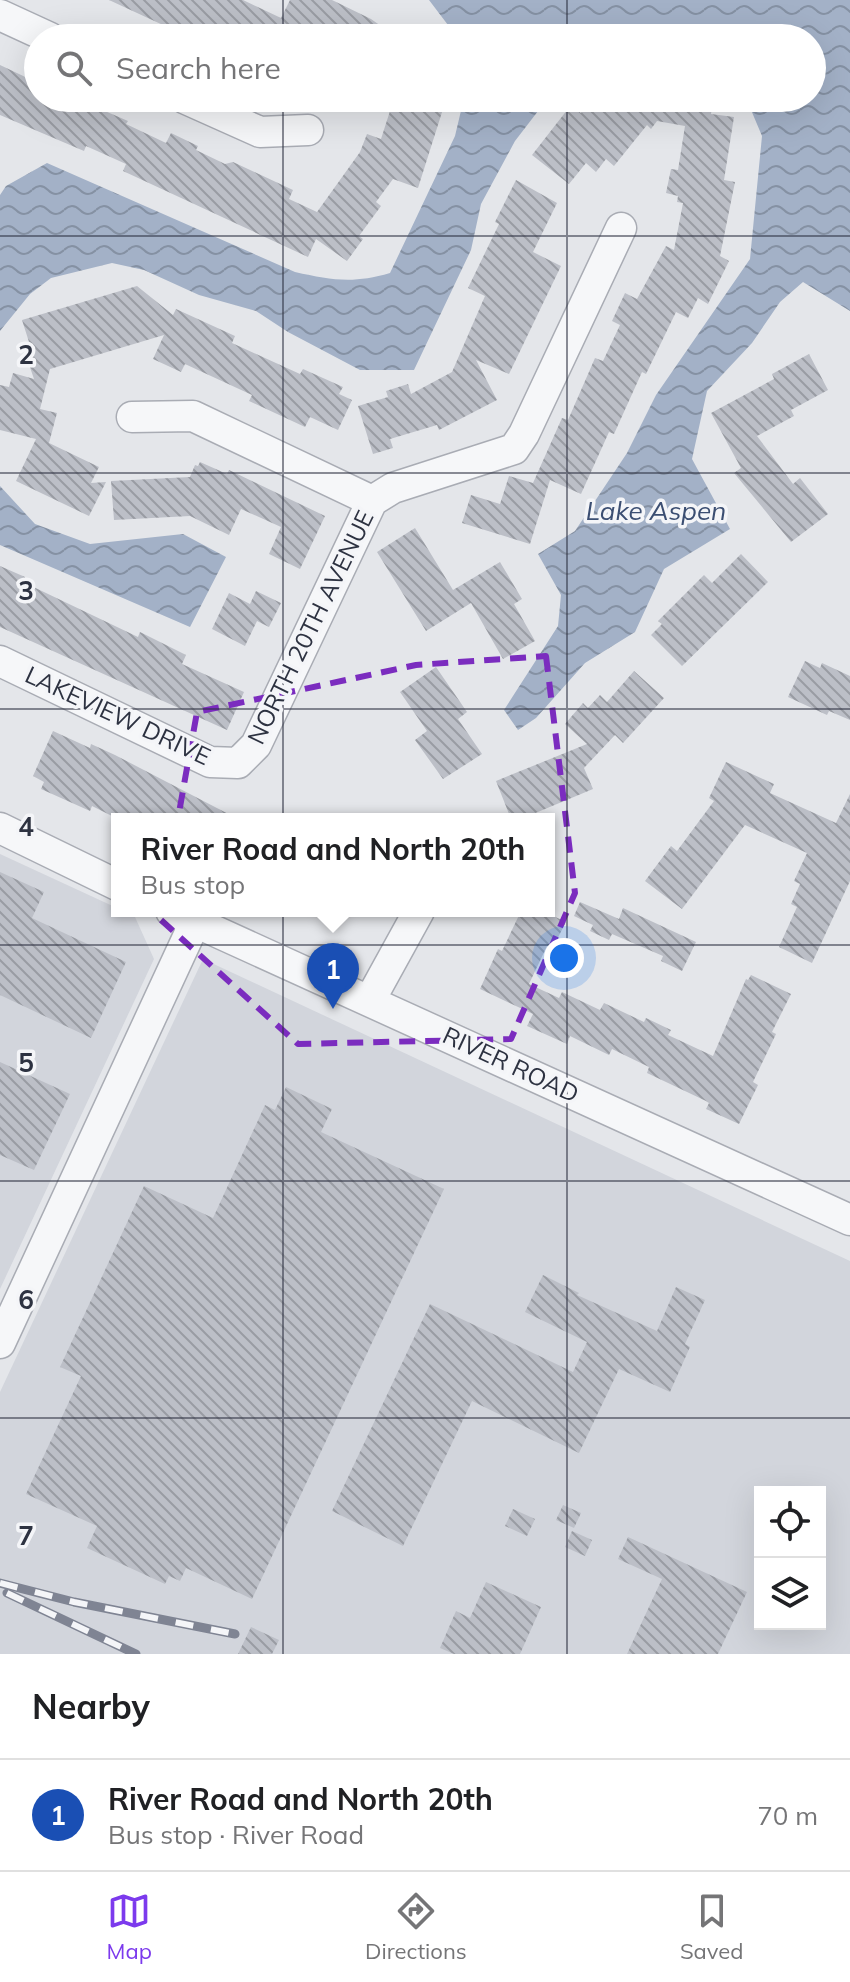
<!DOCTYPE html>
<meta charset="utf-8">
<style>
body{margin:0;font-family:Mulish,sans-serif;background:#f2f2f2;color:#202124}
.controls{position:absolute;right:24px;bottom:24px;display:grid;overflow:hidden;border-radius:0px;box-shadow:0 8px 32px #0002}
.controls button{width:72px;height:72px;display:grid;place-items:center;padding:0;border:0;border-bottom:2px solid #e0e0e0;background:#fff;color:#202124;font:40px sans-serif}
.you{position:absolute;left:564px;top:958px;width:28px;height:28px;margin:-20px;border:6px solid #fff;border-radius:50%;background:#1a73e8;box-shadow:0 0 0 12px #1a73e833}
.badge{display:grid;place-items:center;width:52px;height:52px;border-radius:50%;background:#7c3aed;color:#fff;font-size:26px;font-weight:700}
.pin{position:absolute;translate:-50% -66px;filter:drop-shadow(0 2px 4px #0008)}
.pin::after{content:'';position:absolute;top:42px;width:28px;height:24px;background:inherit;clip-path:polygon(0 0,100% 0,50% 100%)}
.popup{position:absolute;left:111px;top:813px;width:444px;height:104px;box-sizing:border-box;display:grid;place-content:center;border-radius:0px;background:#fff;filter:drop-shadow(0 2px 6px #0005);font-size:26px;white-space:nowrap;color:#757577}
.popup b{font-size:30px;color:#202124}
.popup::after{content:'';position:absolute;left:50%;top:100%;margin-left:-16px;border:16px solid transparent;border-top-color:#fff}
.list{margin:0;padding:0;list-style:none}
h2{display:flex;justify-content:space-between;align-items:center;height:104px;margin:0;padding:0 32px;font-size:34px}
h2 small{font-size:26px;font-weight:400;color:#757577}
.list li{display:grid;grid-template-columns:52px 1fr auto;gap:24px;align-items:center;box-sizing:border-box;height:112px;padding:0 32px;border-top:2px solid #e0e0e0}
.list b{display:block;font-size:30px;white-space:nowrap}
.list p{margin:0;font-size:26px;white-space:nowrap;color:#757577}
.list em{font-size:26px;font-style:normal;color:#757577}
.icon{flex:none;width:44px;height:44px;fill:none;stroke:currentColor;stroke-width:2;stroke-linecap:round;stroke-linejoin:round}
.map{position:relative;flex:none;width:850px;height:1654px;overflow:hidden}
.search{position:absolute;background:#fff;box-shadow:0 8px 32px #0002;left:24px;right:24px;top:24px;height:88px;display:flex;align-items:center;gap:20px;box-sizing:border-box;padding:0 28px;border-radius:44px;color:#757577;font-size:30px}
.sheet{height:216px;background:#fff}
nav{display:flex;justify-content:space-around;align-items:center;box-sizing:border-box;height:112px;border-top:2px solid #e0e0e0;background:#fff;font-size:22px;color:#757577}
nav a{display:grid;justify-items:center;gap:4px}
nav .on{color:#7c3aed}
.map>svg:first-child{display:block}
.built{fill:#d2d5dc;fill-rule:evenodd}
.water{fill:url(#water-waves)}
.building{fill:url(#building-back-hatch)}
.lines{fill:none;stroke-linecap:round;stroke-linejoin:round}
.minor-casing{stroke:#a9acb4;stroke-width:33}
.minor{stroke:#f6f7f9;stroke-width:30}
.rail-casing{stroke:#7f8493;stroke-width:9}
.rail{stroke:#f4f5f8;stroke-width:6;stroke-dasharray:18;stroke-linecap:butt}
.marked{fill:none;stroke:#7b2cbf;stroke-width:6;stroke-dasharray:16 10;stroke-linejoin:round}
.grid{fill:none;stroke:#2d3241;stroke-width:2;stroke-opacity:0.55}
.labels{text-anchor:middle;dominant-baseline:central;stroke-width:7;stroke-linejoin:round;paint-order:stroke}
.street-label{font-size:24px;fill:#2d3241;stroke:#f4f5f8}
.water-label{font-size:26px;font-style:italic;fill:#3b4e72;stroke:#f4f5f8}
.grid-label{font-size:26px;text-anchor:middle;font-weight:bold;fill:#2d3241;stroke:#f4f5f8;stroke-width:7;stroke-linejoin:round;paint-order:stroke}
</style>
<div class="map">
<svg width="850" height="1654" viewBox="0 0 850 1654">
<defs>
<pattern id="water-waves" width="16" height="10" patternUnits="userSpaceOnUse" patternTransform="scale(2)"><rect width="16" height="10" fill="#a3b1c7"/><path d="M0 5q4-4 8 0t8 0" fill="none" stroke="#8591a3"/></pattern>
<pattern id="building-back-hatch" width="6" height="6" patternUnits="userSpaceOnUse" patternTransform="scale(2)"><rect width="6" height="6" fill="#bcbfc7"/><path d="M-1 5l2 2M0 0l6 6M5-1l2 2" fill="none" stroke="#999ca3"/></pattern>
</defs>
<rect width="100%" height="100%" fill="#e4e6ea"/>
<g class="built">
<path d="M0 854 117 908V911L135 917 154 959 0 1289Z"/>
<path d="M203 959 850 1261V1654H0V1392ZM760 1492H820V1624H760Z"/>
</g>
<g class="water">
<path d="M429 0H850V311L803 282 780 302 752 343 707 391 692 459 730 529 664 569 635 632 585 663 536 718 518 730 504 710 558 626 561 595 538 554 575 531 627 453 656 395 750 259 762 136 746 98H812V38H454L451 29Z"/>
<path d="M464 98H553L545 102 515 141 481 204 471 250 414 370H360L288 332 256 311 199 295 144 270 112 263 51 278 30 294 0 331V195L6 186 47 163 295 272C331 280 353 284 390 273L455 136Z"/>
<path d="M0 486 35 524 90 544 183 534 226 557 190 627 0 545Z"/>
</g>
<g class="building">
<path d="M109 0H243L281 18 290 0H332L371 19 398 38H298L280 30 277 38H265L252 32 249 38H191Z"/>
<path d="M0 65 38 83V98H94L91 105 128 121 126 124 166 143 171 133 198 146 196 150 225 164 233 162 293 190 289 199 317 212 360 152 367 134 381 139 390 111 372 98H411L443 109 418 188 393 179 376 202 381 206 359 236 363 239 347 261 316 239 308 257 123 171 126 164 86 146 84 151 0 115Z"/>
<path d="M592 98H672L712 104 711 114 734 117 724 180 735 182 720 256 729 261 708 304 698 298 688 318 676 312 646 374 642 372 614 434 609 432 581 494 550 480 530 544 462 523 471 495 500 504 509 476 533 483 562 418 568 420 595 358 603 361 620 325 612 321 625 293 637 299 666 246 674 250 683 203 677 202 678 196 666 193 671 169 678 170 685 126 657 121 651 129 647 125 614 166 606 159 596 172 586 163 569 184 532 155 571 105 581 113Z"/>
<path d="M516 180 557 203 533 252 561 266 509 374 476 360 497 400 439 430 437 425 390 439 393 448 373 454 358 406 388 397 386 391 408 384 411 394 452 372 485 296 468 288 499 224 495 222Z"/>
<path d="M137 286 173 315 176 309 235 336 232 343 300 374 303 369 343 387 339 394 352 400 338 430 310 417 305 427 249 401 252 395 185 364 181 372 153 359 164 335 50 369 40 409 57 413 49 443 47 442 99 467 91 483 106 482 89 516 16 481 36 439 0 430V385L9 387 13 373 34 379 22 344 29 342 22 320Z"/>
<path d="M809 354 828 390 791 410 794 416 757 436 793 484 800 478 828 514 791 542 734 473 741 468 711 413 774 379 772 374Z"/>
<path d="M200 462 227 474 229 470 325 516 300 569 269 554 281 527 241 509 229 535 190 516 114 520 111 481 190 477 195 465 198 466Z"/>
<path d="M415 528 453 590 500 562 522 599 514 604 535 641 503 659 471 603 426 631 377 552Z"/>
<path d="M741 554 768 582 682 666 651 635 662 624 658 621 704 575 712 583Z"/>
<path d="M0 566 25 577 23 582 138 637 140 632 186 655 182 664 244 692 227 730 0 627Z"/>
<path d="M256 591 281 603 269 627 257 621 245 646 212 629 229 593 250 604Z"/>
<path d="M805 661 820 668 822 663 850 676V720L829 711 827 715 788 697Z"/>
<path d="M436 667 467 712 458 719 482 754 443 779 415 740 427 731 400 692Z"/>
<path d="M634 671 664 698 623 743 615 735 584 768 593 789 521 819H511L496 781 587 744 565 724 583 703 588 708 600 695 607 702Z"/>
<path d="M53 731 90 748 91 744 115 755 238 819H118L92 806 90 811 41 789 44 782 33 776Z"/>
<path d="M726 762 774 784 770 793 836 823 850 794V881L812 963 779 947 797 907 791 904 800 884 794 881 807 853 745 825 682 909 645 881 671 846 677 851 714 801 709 798Z"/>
<path d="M0 872 44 892 32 918 126 962 91 1038 0 995Z"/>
<path d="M580 902 619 919 623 908 696 942 682 971 661 961 663 956 612 934 609 940 590 931 593 925 574 916Z"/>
<path d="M521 911H543L566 922 552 949 547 946 529 984 559 998 562 992 600 1010 604 1003 644 1022 646 1018 671 1030 668 1035 713 1056 746 979 748 980 751 975 791 994 772 1032 776 1034 753 1082 758 1085 739 1124 706 1109 709 1103 706 1101 647 1073 649 1067 612 1049 609 1055 570 1036 567 1044 527 1026 533 1014 480 989 498 949 502 951Z"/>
<path d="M0 1062 70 1094 34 1170 0 1155Z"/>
<path d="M286 1087 332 1109 321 1132 444 1189 252 1599 186 1568 180 1581 169 1576 165 1584 87 1548 97 1526 26 1494 81 1376 60 1367 144 1186 213 1218 265 1105 275 1110Z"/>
<path d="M543 1275 579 1293 577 1295 657 1331 676 1287 705 1300 685 1344 690 1347 670 1392 619 1369 579 1453 472 1401 403 1546 332 1511 430 1304 573 1372 587 1342 525 1312Z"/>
<path d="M563 1505 581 1513 574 1528 556 1520Z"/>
<path d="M513 1509 535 1519 527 1536 505 1526Z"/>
<path d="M572 1531 592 1540 585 1556 565 1547Z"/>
<path d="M628 1537 747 1592 718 1654H627L662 1579 618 1559Z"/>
<path d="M486 1582 541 1607 520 1654H454L440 1648 456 1611 470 1618Z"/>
<path d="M251 1627 279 1640 272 1654H238Z"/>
</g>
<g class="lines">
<g class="minor-casing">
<g id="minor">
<path d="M0 15 50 38"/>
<path d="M184 98 260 132 308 130"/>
<path d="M132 417 193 416 372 501"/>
<path d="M0 661 210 762 238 763 256 745 372 501 393 488 514 449 524 434 621 228"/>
<path d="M0 828 117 885"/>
<path d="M171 911 850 1220"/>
<path d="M370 1000 419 911"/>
<path d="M0 1343 195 922"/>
</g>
</g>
<use href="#minor" class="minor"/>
<g class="rail-casing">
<g id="rail">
<path d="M0 1583 74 1602 235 1634"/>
<path d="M7 1593 136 1654"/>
</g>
</g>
<use href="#rail" class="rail"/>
</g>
<path class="marked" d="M546 656 575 893 511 1039 298 1044 160 919 197 712 416 665Z"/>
<path class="grid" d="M283 0V38M567 0V38M283 98V1654M567 98V1654M0 236H850M0 473H850M0 709H850M0 945H850M0 1181H850M0 1418H850"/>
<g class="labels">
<g class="street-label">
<text transform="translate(310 627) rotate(-64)">NORTH 20TH AVENUE</text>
<text transform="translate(118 715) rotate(25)">LAKEVIEW DRIVE</text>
<text transform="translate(511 1064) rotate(25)">RIVER ROAD</text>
</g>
<g class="water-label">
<text x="656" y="510">Lake Aspen</text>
</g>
</g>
<g class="grid-label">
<text x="26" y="364">2</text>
<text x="26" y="600">3</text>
<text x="26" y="836">4</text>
<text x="26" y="1072">5</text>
<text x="26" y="1309">6</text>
<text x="26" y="1545">7</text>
</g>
</svg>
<div class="controls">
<button><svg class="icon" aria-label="locate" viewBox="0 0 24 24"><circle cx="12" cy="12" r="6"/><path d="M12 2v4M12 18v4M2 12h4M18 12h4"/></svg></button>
<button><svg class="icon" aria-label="layers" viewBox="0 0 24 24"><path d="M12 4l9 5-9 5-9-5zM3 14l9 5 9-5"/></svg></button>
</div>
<div class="you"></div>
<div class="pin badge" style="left:333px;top:1009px;background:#1a4fb4">1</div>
<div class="popup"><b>River Road and North 20th</b>Bus stop</div>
<div class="search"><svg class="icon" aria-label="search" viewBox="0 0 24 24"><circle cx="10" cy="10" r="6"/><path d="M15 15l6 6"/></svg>Search here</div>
</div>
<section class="sheet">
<h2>Nearby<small></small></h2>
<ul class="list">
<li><span class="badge" style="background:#1a4fb4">1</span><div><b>River Road and North 20th</b><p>Bus stop · River Road</p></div><em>70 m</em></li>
</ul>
</section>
<nav>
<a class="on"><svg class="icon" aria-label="map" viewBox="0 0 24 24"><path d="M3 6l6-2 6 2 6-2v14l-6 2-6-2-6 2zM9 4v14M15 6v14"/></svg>Map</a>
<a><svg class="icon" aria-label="directions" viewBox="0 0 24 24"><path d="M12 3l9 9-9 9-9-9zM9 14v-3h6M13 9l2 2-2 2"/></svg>Directions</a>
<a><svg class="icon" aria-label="saved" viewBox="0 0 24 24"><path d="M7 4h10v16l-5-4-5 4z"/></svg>Saved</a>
</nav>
